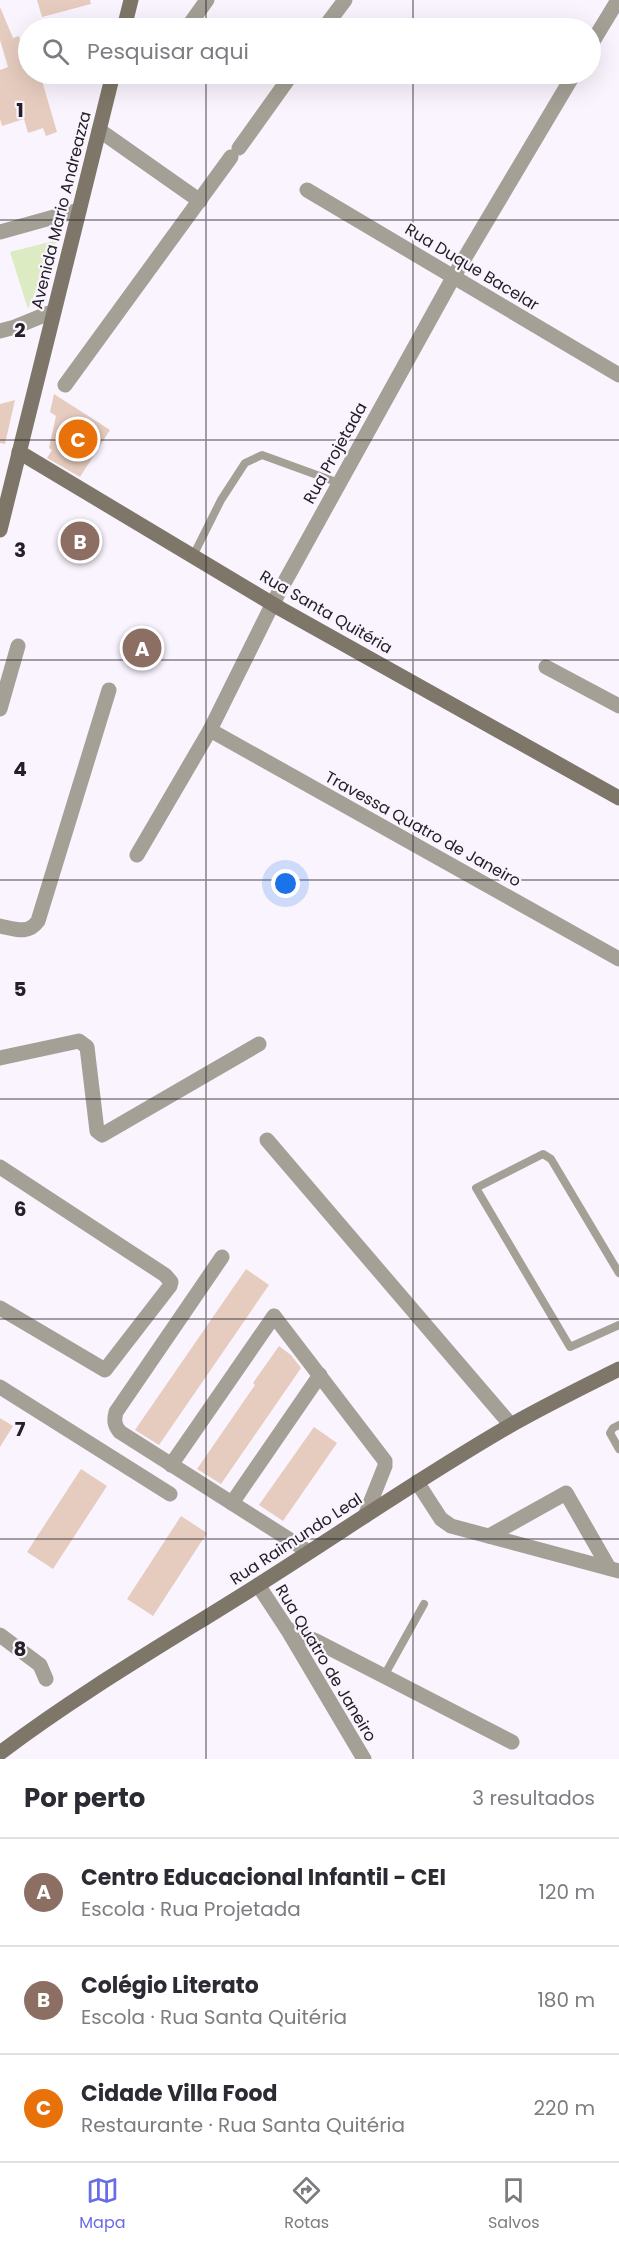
<!DOCTYPE html>
<html lang="pt">
<meta charset="utf-8">
<style>
body{margin:0;font-family:Poppins,sans-serif;background:#f2f2f3;color:#2b2b33}
.you{position:absolute;left:286px;top:884px;width:21px;height:21px;margin:-15px;border:4px solid #fff;border-radius:50%;background:#1a73e8;box-shadow:0 0 0 9px #1a73e833}
.badge{display:grid;place-items:center;width:39px;height:39px;border-radius:50%;background:#686ce5;color:#fff;font-size:20px;font-weight:700}
.pin{position:absolute;translate:-50% -50%;border:3px solid #fff;box-shadow:0 2px 6px #0006}
.list{margin:0;padding:0;list-style:none}
h2{display:flex;justify-content:space-between;align-items:center;height:78px;margin:0;padding:0 24px;font-size:26px}
h2 small{font-size:20px;font-weight:400;color:#7c7c81}
.list li{display:grid;grid-template-columns:39px 1fr auto;gap:18px;align-items:center;box-sizing:border-box;height:108px;padding:0 24px;border-top:2px solid #e1e1e2}
.list b{display:block;font-size:22px;white-space:nowrap}
.list p{margin:0;font-size:20px;white-space:nowrap;color:#7c7c81}
.list em{font-size:20px;font-style:normal;color:#7c7c81}
.icon{flex:none;width:33px;height:33px;fill:none;stroke:currentColor;stroke-width:2;stroke-linecap:round;stroke-linejoin:round}
.map{position:relative;flex:none;width:619px;height:1759px;overflow:hidden}
.search{position:absolute;background:#fff;box-shadow:0 6px 24px #0002;left:18px;right:18px;top:18px;height:66px;display:flex;align-items:center;gap:15px;box-sizing:border-box;padding:0 21px;border-radius:33px;color:#7c7c81;font-size:22px}
.sheet{height:402px;background:#fff}
nav{display:flex;justify-content:space-around;align-items:center;box-sizing:border-box;height:84px;border-top:2px solid #e1e1e2;background:#fff;font-size:16px;color:#7c7c81}
nav a{display:grid;justify-items:center;gap:3px}
nav .on{color:#686ce5}
.map>svg:first-child{display:block}
.green{fill:#ddebc2}
.building{fill:#e6ccbf}
.lines{fill:none;stroke-linecap:round;stroke-linejoin:round}
.lane{stroke:#a5a096;stroke-width:8}
.street{stroke:#a5a096;stroke-width:15}
.secondary{stroke:#7e7769;stroke-width:15}
.grid{fill:none;stroke:#252028;stroke-width:1.5;stroke-opacity:0.55}
.labels{text-anchor:middle;dominant-baseline:central;stroke-width:4.5;stroke-linejoin:round;paint-order:stroke}
.street-label{font-size:16px;fill:#252028;stroke:#faf4fe}
.grid-label{font-size:20px;text-anchor:middle;font-weight:bold;fill:#252028;stroke:#faf4fe;stroke-width:4.5;stroke-linejoin:round;paint-order:stroke}
</style>
<div class="map">
<svg width="619" height="1759" viewBox="0 0 619 1759">
<rect width="100%" height="100%" fill="#faf4fe"/>
<path class="green" d="M57 240 28 309 10 252Z"/>
<g class="building">
<path d="M37 0H90L91 4 42 17Z"/>
<path d="M0 7 13 38 19 36 28 74H40L57 132 46 136 43 128 28 133 24 119 2 126 0 119V70L8 67 0 40Z"/>
<path d="M54 394 110 430 80 477 47 458 52 450 49 448 56 416 50 412Z"/>
<path d="M15 400 5 444 0 443V404Z"/>
<path d="M246 1269 269 1285 159 1445 135 1430Z"/>
<path d="M279 1346 291 1355 301 1368 221 1484 197 1469 255 1385 253 1383Z"/>
<path d="M0 1418 13 1426 0 1447Z"/>
<path d="M314 1427 337 1443 283 1521 259 1505Z"/>
<path d="M81 1469 107 1486 53 1569 27 1552Z"/>
<path d="M181 1516 207 1533 153 1616 127 1599Z"/>
</g>
<g class="lines">
<g class="lane">
<path d="M193 556 221 500 245 463 262 455 339 483"/>
<path d="M619 1273 551 1159 543 1154 476 1188 570 1347 619 1325"/>
<path d="M619 1425 613 1428 610 1433 619 1449"/>
<path d="M384 1676 424 1604"/>
</g>
<g class="street">
<path d="M187 28 207 0"/>
<path d="M324 28 345 0"/>
<path d="M590 46 618 0"/>
<path d="M153 76 155 74"/>
<path d="M99 130 200 201"/>
<path d="M239 148 292 74"/>
<path d="M307 190 619 375"/>
<path d="M0 232 79 210"/>
<path d="M0 331 15 327 54 311"/>
<path d="M65 385 231 157"/>
<path d="M546 667 619 706"/>
<path d="M0 709 18 646"/>
<path d="M210 730 619 959"/>
<path d="M137 855 210 730 273 603 454 276 574 74"/>
<path d="M0 926C15 929 28 935 38 921L109 690"/>
<path d="M0 1058 79 1041 87 1047 97 1131 102 1135 259 1044"/>
<path d="M267 1140 511 1425"/>
<path d="M0 1167 165 1275 171 1282 170 1286 105 1370 0 1308"/>
<path d="M222 1257 116 1412C114 1420 114 1425 120 1432L309 1552"/>
<path d="M0 1387 170 1494"/>
<path d="M171 1465 274 1316 385 1461V1466L365 1516"/>
<path d="M417 1482 441 1519 451 1526 619 1571"/>
<path d="M232 1503 320 1375"/>
<path d="M489 1536 566 1493 609 1568"/>
<path d="M258 1585 287 1629 364 1759"/>
<path d="M287 1629 316 1641 512 1742"/>
<path d="M0 1635 40 1665 46 1679"/>
</g>
<g class="secondary">
<path d="M124 28 131 0"/>
<path d="M19 452 281 609 619 798"/>
<path d="M0 530 113 74"/>
<path d="M0 1753C82 1691 171 1640 258 1585 342 1532 424 1475 511 1425 546 1405 583 1387 619 1369"/>
</g>
</g>
<path class="grid" d="M206 0V28M413 0V28M206 74V1759M413 74V1759M0 220H619M0 440H619M0 660H619M0 880H619M0 1099H619M0 1319H619M0 1539H619"/>
<g class="labels">
<g class="street-label">
<text transform="translate(61 210) rotate(-76)">Avenida Mario Andreazza</text>
<text transform="translate(472 267) rotate(31)">Rua Duque Bacelar</text>
<text transform="translate(335 453) rotate(-61)">Rua Projetada</text>
<text transform="translate(326 612) rotate(30)">Rua Santa Quitéria</text>
<text transform="translate(423 829) rotate(29)">Travessa Quatro de Janeiro</text>
<text transform="translate(296 1539) rotate(-33)">Rua Raimundo Leal</text>
<text transform="translate(326 1663) rotate(59)">Rua Quatro de Janeiro</text>
</g>
</g>
<g class="grid-label">
<text x="20" y="117">1</text>
<text x="20" y="337">2</text>
<text x="20" y="557">3</text>
<text x="20" y="776">4</text>
<text x="20" y="996">5</text>
<text x="20" y="1216">6</text>
<text x="20" y="1436">7</text>
<text x="20" y="1656">8</text>
</g>
</svg>
<div class="you"></div>
<div class="pin badge" style="left:142px;top:648px;background:#8d6e63">A</div>
<div class="pin badge" style="left:80px;top:541px;background:#8d6e63">B</div>
<div class="pin badge" style="left:78px;top:439px;background:#e8710a">C</div>
<div class="search"><svg class="icon" aria-label="search" viewBox="0 0 24 24"><circle cx="10" cy="10" r="6"/><path d="M15 15l6 6"/></svg>Pesquisar aqui</div>
</div>
<section class="sheet">
<h2>Por perto<small>3 resultados</small></h2>
<ul class="list">
<li><span class="badge" style="background:#8d6e63">A</span><div><b>Centro Educacional Infantil - CEI</b><p>Escola · Rua Projetada</p></div><em>120 m</em></li>
<li><span class="badge" style="background:#8d6e63">B</span><div><b>Colégio Literato</b><p>Escola · Rua Santa Quitéria</p></div><em>180 m</em></li>
<li><span class="badge" style="background:#e8710a">C</span><div><b>Cidade Villa Food</b><p>Restaurante · Rua Santa Quitéria</p></div><em>220 m</em></li>
</ul>
</section>
<nav>
<a class="on"><svg class="icon" aria-label="map" viewBox="0 0 24 24"><path d="M3 6l6-2 6 2 6-2v14l-6 2-6-2-6 2zM9 4v14M15 6v14"/></svg>Mapa</a>
<a><svg class="icon" aria-label="directions" viewBox="0 0 24 24"><path d="M12 3l9 9-9 9-9-9zM9 14v-3h6M13 9l2 2-2 2"/></svg>Rotas</a>
<a><svg class="icon" aria-label="saved" viewBox="0 0 24 24"><path d="M7 4h10v16l-5-4-5 4z"/></svg>Salvos</a>
</nav>
